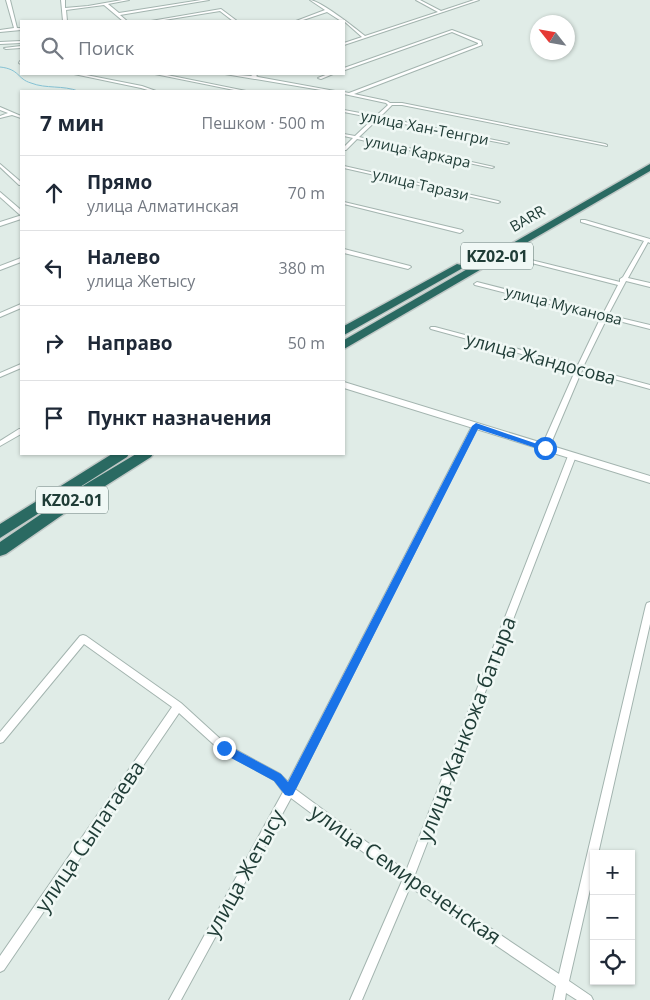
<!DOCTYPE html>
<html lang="ru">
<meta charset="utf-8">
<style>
body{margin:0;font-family:"Open Sans",sans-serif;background:#f2f2f3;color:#1f2937}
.controls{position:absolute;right:15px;bottom:15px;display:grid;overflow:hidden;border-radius:0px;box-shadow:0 1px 4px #0004}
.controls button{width:45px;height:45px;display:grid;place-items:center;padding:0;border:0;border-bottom:1px solid #e0e1e3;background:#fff;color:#1f2937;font:25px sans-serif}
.compass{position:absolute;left:530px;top:15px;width:45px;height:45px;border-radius:50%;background:#fff;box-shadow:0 1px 4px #0004;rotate:301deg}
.stop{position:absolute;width:15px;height:15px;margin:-11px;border:4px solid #1a73e8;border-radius:50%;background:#fff}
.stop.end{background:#1a73e8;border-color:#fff;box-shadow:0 1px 5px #0008}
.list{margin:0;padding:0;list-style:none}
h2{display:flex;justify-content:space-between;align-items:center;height:65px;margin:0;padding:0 20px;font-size:21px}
h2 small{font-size:16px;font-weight:400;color:#747a83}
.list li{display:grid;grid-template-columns:32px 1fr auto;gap:15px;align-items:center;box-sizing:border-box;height:75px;padding:0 20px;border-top:1px solid #e0e1e3}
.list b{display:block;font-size:19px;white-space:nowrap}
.list p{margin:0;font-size:16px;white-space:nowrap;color:#747a83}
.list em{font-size:16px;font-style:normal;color:#747a83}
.icon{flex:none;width:28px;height:28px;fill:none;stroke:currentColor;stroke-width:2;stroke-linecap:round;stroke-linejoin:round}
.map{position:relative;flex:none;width:650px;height:1000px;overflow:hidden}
.search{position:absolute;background:#fff;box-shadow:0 1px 4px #0004;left:20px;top:20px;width:325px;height:55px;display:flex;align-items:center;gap:12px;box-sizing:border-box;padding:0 18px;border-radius:0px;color:#747a83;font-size:19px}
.panel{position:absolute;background:#fff;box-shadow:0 1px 4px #0004;left:20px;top:90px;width:325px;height:365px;border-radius:0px}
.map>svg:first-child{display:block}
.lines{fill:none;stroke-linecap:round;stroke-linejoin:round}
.stream{stroke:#85c2d4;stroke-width:1}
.minor-casing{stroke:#a3b4af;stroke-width:2}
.tertiary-casing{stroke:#a3b4af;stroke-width:2}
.motorway-casing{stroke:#c1c9c7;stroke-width:3}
.minor{fill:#fff;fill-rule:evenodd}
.tertiary{fill:#fff;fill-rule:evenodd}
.motorway{fill:#2a6a62;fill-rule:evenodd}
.route{fill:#1a73e8}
.labels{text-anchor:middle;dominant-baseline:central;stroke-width:5;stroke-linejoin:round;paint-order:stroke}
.far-street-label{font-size:15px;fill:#203d37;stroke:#f0f8f5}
.shield{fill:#f0f8f5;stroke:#5e7570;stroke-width:1}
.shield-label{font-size:16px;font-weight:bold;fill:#203d37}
.street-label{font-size:18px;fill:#203d37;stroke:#f0f8f5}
.near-street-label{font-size:21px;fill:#203d37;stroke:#f0f8f5}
</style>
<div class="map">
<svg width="650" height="1000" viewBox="0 0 650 1000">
<rect width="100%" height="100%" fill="#e0ece7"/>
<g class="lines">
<path class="stream" d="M0 67C20 69 17 79 31 83 46 89 63 85 78 91"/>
<g class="minor-casing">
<g id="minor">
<path d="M6 0H10L17 28H21V30L0 32V30L14 28Z"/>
<path d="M61 0H65V8L88 6 122 0H129L108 4 119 13 201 0H209L120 15 127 21H123L104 5 66 10 67 21H63Z"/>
<path d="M310 0C321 1 355 28 365 36L438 12 416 0H420L441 11 474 0H479L344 45V43L362 37 344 21H341L327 12 300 21H296L325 10Z"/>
<path d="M221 9 237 21H233L220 11 158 21H151Z"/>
<path d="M452 30 481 41 482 45 354 94 387 101 390 103H402L605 144 607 145V146L402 105H392L380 117 509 143 507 144 378 119 359 137 494 167 492 168 357 139 346 150H344V147L353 138 344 136V134L355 136 374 118 344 112V110L376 116 388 105 386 103 344 94V92L349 93 478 44V43L452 32 345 70H344V68Z"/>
<path d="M21 41V43L0 44V42Z"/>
<path d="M21 46V48L6 49 4 48Z"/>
<path d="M20 61H21V64L19 63Z"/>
<path d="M74 74H81L142 86 156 91H151L141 88Z"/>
<path d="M155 74H162L246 91H239Z"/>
<path d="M225 74 251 76 254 74H258L256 76 258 77 335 91H327Z"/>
<path d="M328 74H333L321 79 318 78Z"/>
<path d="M0 107 21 116V118L12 115 0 118V116L8 113 0 110Z"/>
<path d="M0 164 21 182V185H19L0 167Z"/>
<path d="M344 166 498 201 500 202 498 203 344 168Z"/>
<path d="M344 202 462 230 463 231 460 233 344 204Z"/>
<path d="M19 216H21V219L0 226V222Z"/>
<path d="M581 220H585L650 239V243L648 242 628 278 650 283V287L626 281 608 315 650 325V329L607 318 583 367 650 385V389L582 370 549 448 545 450 541 448 576 369 431 329 430 328 431 327H435L578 365 601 317 475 285 474 284 477 282 603 314 618 285 512 258 515 256 620 282V279L623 277 644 241 581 222Z"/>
<path d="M344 249 410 266 411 267 408 269 344 253Z"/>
<path d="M21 258V262L0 270V266Z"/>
<path d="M21 304V308L0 317V313Z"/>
<path d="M21 364V368L0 377V373Z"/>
<path d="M473 424H477L478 426 295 789 406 871 568 456 572 454H575L576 456 414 877 559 974 646 605 647 603 650 602V624L598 854H594V872L569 981 591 996 593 1000H577L566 993 565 1000H553L556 986 410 887 362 1000H350L402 881 291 798 181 1000H169L283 792 274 780 221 751 179 713 4 970 0 972V956L172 707 84 644 3 742 0 743V732L80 636 83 635 86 636 181 703 227 745 280 774 288 782Z"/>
<path d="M19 429H21V434L0 446V441Z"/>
</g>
</g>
<g class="tertiary-casing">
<g id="tertiary">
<path d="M0 192 21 210V215L19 214 0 197Z"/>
<path d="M344 382 650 476V483L344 388Z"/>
</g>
</g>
<g class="motorway-casing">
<g id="motorway">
<path d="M650 164V171L344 349V340Z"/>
<path d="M457 264 461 265 463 267 461 269 344 335V326Z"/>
<path d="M112 454H129L127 457 0 538V524Z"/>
<path d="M136 454H153L151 457 91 495 6 554 0 556V542L81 487Z"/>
</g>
</g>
<use href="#minor" class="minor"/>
<use href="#tertiary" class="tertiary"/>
<use href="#motorway" class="motorway"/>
</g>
<path class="route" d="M476 423 549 448 545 451 478 429 293 795 289 796 285 795 274 781 220 752 218 748 220 745H227L281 774 288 782 472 426Z"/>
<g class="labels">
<g class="far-street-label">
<text transform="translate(425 127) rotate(11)">улица Хан-Тенгри</text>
<text transform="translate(418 151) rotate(12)">улица Каркара</text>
<text transform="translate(421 184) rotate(13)">улица Тарази</text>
<text transform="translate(527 218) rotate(-30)">BARR</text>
<text transform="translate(564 305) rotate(14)">улица Муканова</text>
</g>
<g class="shield">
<rect x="461" y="242.5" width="72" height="27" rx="4"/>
<rect x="36" y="486.5" width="72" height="27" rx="4"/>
</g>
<g class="shield-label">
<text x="497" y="256">KZ02-01</text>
<text x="72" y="500">KZ02-01</text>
</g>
<g class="street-label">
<text transform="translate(541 358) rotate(15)">улица Жандосова</text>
</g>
<g class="near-street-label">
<text transform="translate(466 729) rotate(-69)">улица Жанкожа батыра</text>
<text transform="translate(89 836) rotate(-56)">улица Сыпатаева</text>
<text transform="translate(244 873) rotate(-61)">улица Жетысу</text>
<text transform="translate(406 874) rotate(35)">улица Семиреченская</text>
</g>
</g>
</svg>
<div class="controls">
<button>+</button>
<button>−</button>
<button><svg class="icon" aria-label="locate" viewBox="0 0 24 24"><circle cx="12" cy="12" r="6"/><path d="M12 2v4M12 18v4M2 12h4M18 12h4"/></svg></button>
</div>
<svg class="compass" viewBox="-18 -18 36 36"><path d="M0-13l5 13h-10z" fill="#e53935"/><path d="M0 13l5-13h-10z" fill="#747a83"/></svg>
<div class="stop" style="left:545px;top:448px"></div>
<div class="stop end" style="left:224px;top:748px"></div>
<div class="search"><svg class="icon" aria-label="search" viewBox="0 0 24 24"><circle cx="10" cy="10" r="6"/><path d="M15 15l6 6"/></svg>Поиск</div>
<section class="panel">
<h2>7 мин<small>Пешком · 500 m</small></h2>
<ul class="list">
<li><svg class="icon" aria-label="ahead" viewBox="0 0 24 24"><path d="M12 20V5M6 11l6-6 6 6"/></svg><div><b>Прямо</b><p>улица Алматинская</p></div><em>70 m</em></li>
<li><svg class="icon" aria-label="left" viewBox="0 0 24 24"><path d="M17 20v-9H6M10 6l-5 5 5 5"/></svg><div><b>Налево</b><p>улица Жетысу</p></div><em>380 m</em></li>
<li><svg class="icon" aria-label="right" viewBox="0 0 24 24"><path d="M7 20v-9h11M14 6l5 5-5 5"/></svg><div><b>Направо</b></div><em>50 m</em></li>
<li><svg class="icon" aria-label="arrive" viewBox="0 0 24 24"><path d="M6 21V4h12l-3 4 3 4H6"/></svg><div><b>Пункт назначения</b></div></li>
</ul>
</section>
</div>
